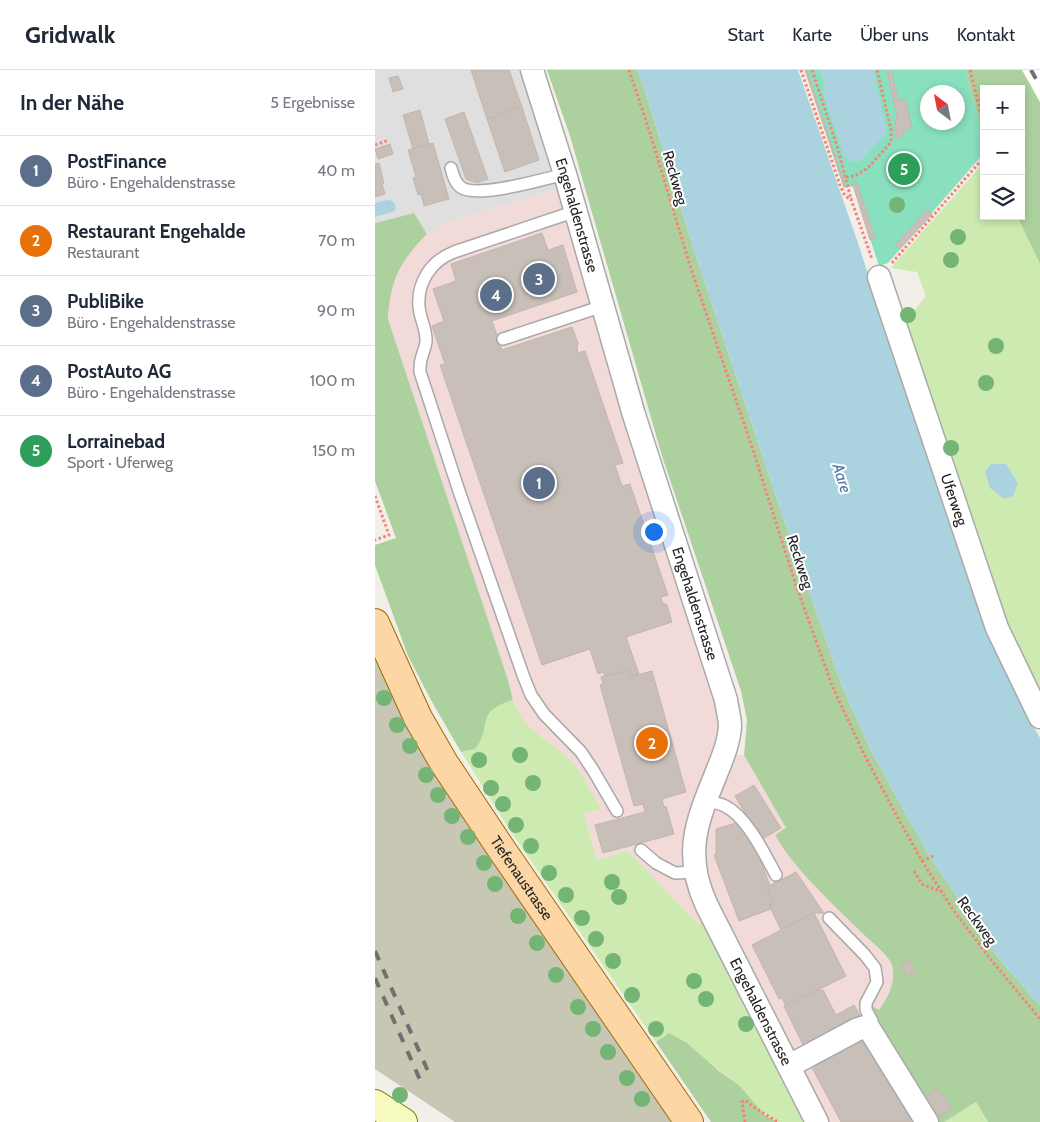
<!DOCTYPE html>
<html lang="de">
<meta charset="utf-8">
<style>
body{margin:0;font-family:Cabin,sans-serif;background:#f6f6f7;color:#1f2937}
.controls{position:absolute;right:15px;top:15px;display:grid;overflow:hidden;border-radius:0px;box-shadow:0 2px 8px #0003}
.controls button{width:45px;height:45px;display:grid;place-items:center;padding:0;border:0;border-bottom:1px solid #e0e1e3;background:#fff;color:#1f2937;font:25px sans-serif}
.compass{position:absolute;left:545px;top:15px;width:45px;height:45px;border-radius:50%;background:#fff;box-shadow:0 2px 8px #0003;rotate:328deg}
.you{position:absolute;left:278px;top:461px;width:18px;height:18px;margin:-12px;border:4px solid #fff;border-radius:50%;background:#1a73e8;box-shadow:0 0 0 8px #1a73e833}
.badge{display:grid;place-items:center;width:32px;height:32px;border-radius:50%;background:#d40000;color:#fff;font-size:16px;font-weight:700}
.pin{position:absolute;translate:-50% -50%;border:2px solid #fff;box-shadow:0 1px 5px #0006}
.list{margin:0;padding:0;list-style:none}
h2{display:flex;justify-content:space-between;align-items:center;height:65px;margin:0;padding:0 20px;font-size:21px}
h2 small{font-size:16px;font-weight:400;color:#747a83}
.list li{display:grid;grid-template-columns:32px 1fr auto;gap:15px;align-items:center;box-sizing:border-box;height:70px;padding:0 20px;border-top:1px solid #e0e1e3}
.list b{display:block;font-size:19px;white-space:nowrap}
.list p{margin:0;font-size:16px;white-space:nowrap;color:#747a83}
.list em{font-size:16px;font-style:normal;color:#747a83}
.icon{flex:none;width:28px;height:28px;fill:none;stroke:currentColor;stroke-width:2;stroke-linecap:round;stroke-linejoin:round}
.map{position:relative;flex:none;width:665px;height:1052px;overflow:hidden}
header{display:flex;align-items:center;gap:30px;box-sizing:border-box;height:70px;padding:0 25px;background:#fff;border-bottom:1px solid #e0e1e3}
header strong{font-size:24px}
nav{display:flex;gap:28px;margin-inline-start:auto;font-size:18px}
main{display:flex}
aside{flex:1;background:#fff}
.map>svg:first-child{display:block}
.residential{fill:#e0dfdf}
.commercial{fill:#f2dad9}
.construction{fill:#c7c7b4}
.grass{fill:#cdebb0}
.forest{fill:#add19e}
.pitch{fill:#88e0be;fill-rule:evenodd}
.water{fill:#aad3df}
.pier{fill:#fff}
.building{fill:#c7bfb8;stroke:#c4b6ab}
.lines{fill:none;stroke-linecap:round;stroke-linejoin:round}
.lane-casing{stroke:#a9a9a9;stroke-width:14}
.street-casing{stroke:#a9a9a9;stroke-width:25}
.secondary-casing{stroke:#707d05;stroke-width:30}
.primary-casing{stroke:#a06b00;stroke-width:30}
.path{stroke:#fa8072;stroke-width:3;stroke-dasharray:2.5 2.5;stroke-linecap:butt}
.lane{stroke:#fff;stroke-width:11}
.street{stroke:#fff;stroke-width:22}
.secondary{stroke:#f7fabf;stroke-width:28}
.primary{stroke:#fcd6a4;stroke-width:28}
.rail{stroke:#707070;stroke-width:4;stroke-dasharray:10 10;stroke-linecap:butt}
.tree{fill:#74b475}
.labels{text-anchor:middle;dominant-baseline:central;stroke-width:4;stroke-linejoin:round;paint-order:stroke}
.street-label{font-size:15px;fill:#222;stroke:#fff}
.water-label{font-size:16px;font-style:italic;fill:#4a7aab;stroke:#fff}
</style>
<header>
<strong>Gridwalk</strong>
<nav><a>Start</a><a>Karte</a><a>Über uns</a><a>Kontakt</a></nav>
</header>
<main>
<aside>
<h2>In der Nähe<small>5 Ergebnisse</small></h2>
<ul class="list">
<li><span class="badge" style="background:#5c6f8a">1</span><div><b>PostFinance</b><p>Büro · Engehaldenstrasse</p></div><em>40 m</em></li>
<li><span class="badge" style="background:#e8710a">2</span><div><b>Restaurant Engehalde</b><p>Restaurant</p></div><em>70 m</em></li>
<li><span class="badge" style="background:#5c6f8a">3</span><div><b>PubliBike</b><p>Büro · Engehaldenstrasse</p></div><em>90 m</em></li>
<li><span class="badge" style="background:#5c6f8a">4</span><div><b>PostAuto AG</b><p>Büro · Engehaldenstrasse</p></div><em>100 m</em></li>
<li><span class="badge" style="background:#2e9e5b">5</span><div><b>Lorrainebad</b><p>Sport · Uferweg</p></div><em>150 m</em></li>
</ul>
</aside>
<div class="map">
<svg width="665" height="1052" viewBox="0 0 665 1052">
<rect width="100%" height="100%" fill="#f2efe9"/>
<path class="residential" d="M0 0H154L191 117 67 154 52 164 39 143 0 153Z"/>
<path class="commercial" d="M191 117 351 630 350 684 369 685 411 758 463 839 517 893 519 912 514 927 504 941 552 1052H452L323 854 253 781 222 790 209 743 226 739 186 682 154 658 141 640 133 610 19 268 13 249 14 229 17 215 31 187 52 164 67 154Z"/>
<path class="construction" d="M0 589 48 686 94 757 296 1052H80L0 999Z"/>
<g class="grass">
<path d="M609 92V146H642L665 194V617L656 621 532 281 541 278 533 256 524 259 551 226 542 202 516 198Z"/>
<path d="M138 630C147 660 175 670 195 690 206 700 218 726 226 739L209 744 222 790 253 781 323 854 329 851 432 1052H404L387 1042 364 1015 294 963 281 972 138 765 86 682 100 679C119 656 98 642 138 630Z"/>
<path d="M601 1032 613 1052H569Z"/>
</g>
<g class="forest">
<path d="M172 0H262L271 24 317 174 408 447 467 616 496 681 555 787 622 886 665 936V1052H613L601 1032 569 1052H553L491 940 499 937 504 940C514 926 521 912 517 895 515 887 493 869 486 862 457 833 420 800 400 765L411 758 369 685 372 650 366 621 287 386 195 66Z"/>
<path d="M590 0H665V194L642 146H646V19H609V69Z"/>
<path d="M39 143 52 164C25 191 15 211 13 249L133 610 138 630C98 642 119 656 100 679L86 682 57 632 33 586 0 495V475L21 468 0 411V153Z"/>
<path d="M294 963 312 973 344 1001 364 1015 389 1044 402 1052H336L281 972Z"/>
</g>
<path class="pitch" d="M430 0H590L609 69V83L513 193 504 196 478 116 469 118ZM552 22H582V52H552Z"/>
<g class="water">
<path d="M262 0H423L483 173 510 257 647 635 665 668V936L622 886 555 787 496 681 467 616 408 447 317 174 271 24Z"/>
<path d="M445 0H498L512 63 484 92 474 91 468 84 447 21 451 20Z"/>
<path d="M12 130C19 130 22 134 20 141L0 147V133Z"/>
<path d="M616 394H631L643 413 638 426 629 429 615 418 610 402Z"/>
</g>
<path class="pier" d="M647 0H665V32Z"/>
<g class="building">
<path d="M96 0H134L147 37 112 49Z"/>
<path d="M430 0H432L470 116 469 117Z"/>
<path d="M512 0H516L523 30 530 29 537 58H533L524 69 519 66 522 62 519 59 522 46Z"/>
<path d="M23 6 28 19 18 22 14 8Z"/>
<path d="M147 37 164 90 130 102 112 49Z"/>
<path d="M45 40 54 74 38 79 28 45Z"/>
<path d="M89 42 113 109 102 113 91 109 70 49Z"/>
<path d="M58 73 74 129 49 136 46 124 43 125 38 108 41 107 33 80Z"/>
<path d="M15 74 18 84 3 89 0 79Z"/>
<path d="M4 93 9 113 7 114 10 124 0 127V94Z"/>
<path d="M481 111 500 168 495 170 478 115 476 116Z"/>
<path d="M552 140 557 144 525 179 520 175Z"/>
<path d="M167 163 173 180 188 175 202 222 117 251 127 280 197 257 203 273 202 278 203 283 210 281 248 393 240 395 247 416 255 414 293 525 286 527 287 532 292 535 297 552 251 567 264 604 255 607 253 601 230 606 228 602 223 604 215 579 167 595 65 295 70 294 57 256 69 251 58 219 81 211 76 194Z"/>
<path d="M253 601 255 607 277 601 311 722 287 729 289 737 291 736 299 764 228 783 220 755 270 742 268 734 259 736 225 615 228 614 226 607Z"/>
<path d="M379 715 406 758 386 770 360 726Z"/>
<path d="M361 753 378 770 395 816 392 817 398 834 394 835 396 839 364 851 339 785 341 784V759Z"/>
<path d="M421 802 449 843H439L406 860 394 835 398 834 392 817Z"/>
<path d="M439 843 471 906 411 936 407 928 404 929 377 875Z"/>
<path d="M534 890 541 903 532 907 526 894Z"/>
<path d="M444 919 445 921 448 920 461 945 479 935 486 948 429 977 409 936Z"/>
<path d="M485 970H489L544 1052H466L434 992Z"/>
<path d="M563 1018 577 1039 561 1049 548 1028Z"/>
</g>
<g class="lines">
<g class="lane-casing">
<g id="lane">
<path d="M76 98C78 105 80 114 87 118 105 128 169 109 190 104"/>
<path d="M201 141 79 182C56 191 42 212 44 237 45 249 52 260 51 272 49 285 44 286 45 302L84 421 148 605 156 625 169 644 206 682 218 700 242 741"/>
<path d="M128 269 228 236"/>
<path d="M331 731C337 732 344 733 350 736 372 747 389 783 401 805"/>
<path d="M266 780 281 793 300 803 321 802"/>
<path d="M454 848 490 885 500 898 502 912 491 933V940L497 951 493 959"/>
</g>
</g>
<g class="street-casing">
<g id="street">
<path id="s1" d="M157 0 190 104 259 345 351 630C352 638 355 648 355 656 354 673 347 689 341 704 321 753 308 785 332 836L442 1052"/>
<path id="s2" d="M504 207 622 558 665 647"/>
<path d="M414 996 483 959 490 957 495 960 552 1052"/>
</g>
</g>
<g class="secondary-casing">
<path id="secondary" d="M0 1034 28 1052"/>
</g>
<g class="primary-casing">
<g id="primary">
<path id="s3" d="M0 553 43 648 69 693 127 780 314 1052"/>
</g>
</g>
<g class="path">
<path d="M254 0 275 63 316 199 375 371 422 518 458 618 489 684 518 739 547 791 579 841 617 891 665 949"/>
<path d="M426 0 465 115 469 124 474 129H476L497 189"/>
<path d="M437 0 463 79 476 129"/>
<path d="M595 0 609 57"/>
<path d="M0 75 14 70"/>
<path d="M471 107 480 106 493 98 516 72V60L502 0"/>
<path d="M517 193 609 87"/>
<path d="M0 426 14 465 0 470"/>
<path d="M547 791 558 786"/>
<path d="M539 801 547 814 567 822"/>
<path d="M370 1052 367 1032 370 1030 380 1038 403 1052"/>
</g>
<use href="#lane" class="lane"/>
<use href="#street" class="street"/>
<use href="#secondary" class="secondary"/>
<use href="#primary" class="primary"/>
<g class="rail">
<path d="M656 0 665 16"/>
<path d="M0 881 56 1008"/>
<path d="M0 908 46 1012"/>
</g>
</g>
<g class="tree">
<circle cx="522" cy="135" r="8"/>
<circle cx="583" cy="167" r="8"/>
<circle cx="576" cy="190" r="8"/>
<circle cx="533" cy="245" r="8"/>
<circle cx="621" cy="276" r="8"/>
<circle cx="611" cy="313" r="8"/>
<circle cx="576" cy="378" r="8"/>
<circle cx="9" cy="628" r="8"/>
<circle cx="22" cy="655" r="8"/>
<circle cx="35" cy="676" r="8"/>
<circle cx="145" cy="685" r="8"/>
<circle cx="104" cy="690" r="8"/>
<circle cx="51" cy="705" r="8"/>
<circle cx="158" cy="713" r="8"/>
<circle cx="116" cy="718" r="8"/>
<circle cx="63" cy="725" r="8"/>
<circle cx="128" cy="734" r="8"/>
<circle cx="77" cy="746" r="8"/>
<circle cx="141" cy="755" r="8"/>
<circle cx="93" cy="767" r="8"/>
<circle cx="156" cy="776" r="8"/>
<circle cx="109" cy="793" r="8"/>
<circle cx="174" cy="803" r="8"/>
<circle cx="237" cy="812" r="8"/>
<circle cx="120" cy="814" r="8"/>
<circle cx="191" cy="825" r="8"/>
<circle cx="244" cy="827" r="8"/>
<circle cx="143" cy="846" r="8"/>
<circle cx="207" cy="848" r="8"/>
<circle cx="221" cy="869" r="8"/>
<circle cx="162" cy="873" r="8"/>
<circle cx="238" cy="891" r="8"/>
<circle cx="181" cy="905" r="8"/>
<circle cx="319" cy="911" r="8"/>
<circle cx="257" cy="925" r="8"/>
<circle cx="331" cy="929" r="8"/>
<circle cx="203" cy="937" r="8"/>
<circle cx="371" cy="954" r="8"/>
<circle cx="218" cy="959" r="8"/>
<circle cx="281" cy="959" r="8"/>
<circle cx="233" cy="982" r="8"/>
<circle cx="252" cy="1008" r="8"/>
<circle cx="25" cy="1025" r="8"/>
<circle cx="267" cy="1029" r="8"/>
</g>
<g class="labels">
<g class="street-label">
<text transform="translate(300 108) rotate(74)">Reckweg</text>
<text stroke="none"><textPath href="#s1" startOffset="152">Engehaldenstrasse</textPath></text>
<text stroke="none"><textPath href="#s2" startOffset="235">Uferweg</textPath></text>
<text transform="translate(425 492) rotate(72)">Reckweg</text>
<text stroke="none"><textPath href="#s1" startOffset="558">Engehaldenstrasse</textPath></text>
<text stroke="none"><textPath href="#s3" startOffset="295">Tiefenaustrasse</textPath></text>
<text transform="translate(602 851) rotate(54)">Reckweg</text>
<text stroke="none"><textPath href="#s1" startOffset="992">Engehaldenstrasse</textPath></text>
</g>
<g class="water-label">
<text transform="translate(467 408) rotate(72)">Aare</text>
</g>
</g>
</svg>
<div class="controls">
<button>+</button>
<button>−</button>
<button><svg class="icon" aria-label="layers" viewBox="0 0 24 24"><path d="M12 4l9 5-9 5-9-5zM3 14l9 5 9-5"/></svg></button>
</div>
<svg class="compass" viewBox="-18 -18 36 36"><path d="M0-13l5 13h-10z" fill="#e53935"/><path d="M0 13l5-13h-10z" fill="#747a83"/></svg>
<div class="you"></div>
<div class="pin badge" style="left:164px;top:413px;background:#5c6f8a">1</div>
<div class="pin badge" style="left:277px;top:673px;background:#e8710a">2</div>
<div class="pin badge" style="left:164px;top:209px;background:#5c6f8a">3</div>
<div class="pin badge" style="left:121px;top:225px;background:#5c6f8a">4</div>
<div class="pin badge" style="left:529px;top:99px;background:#2e9e5b">5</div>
</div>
</main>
